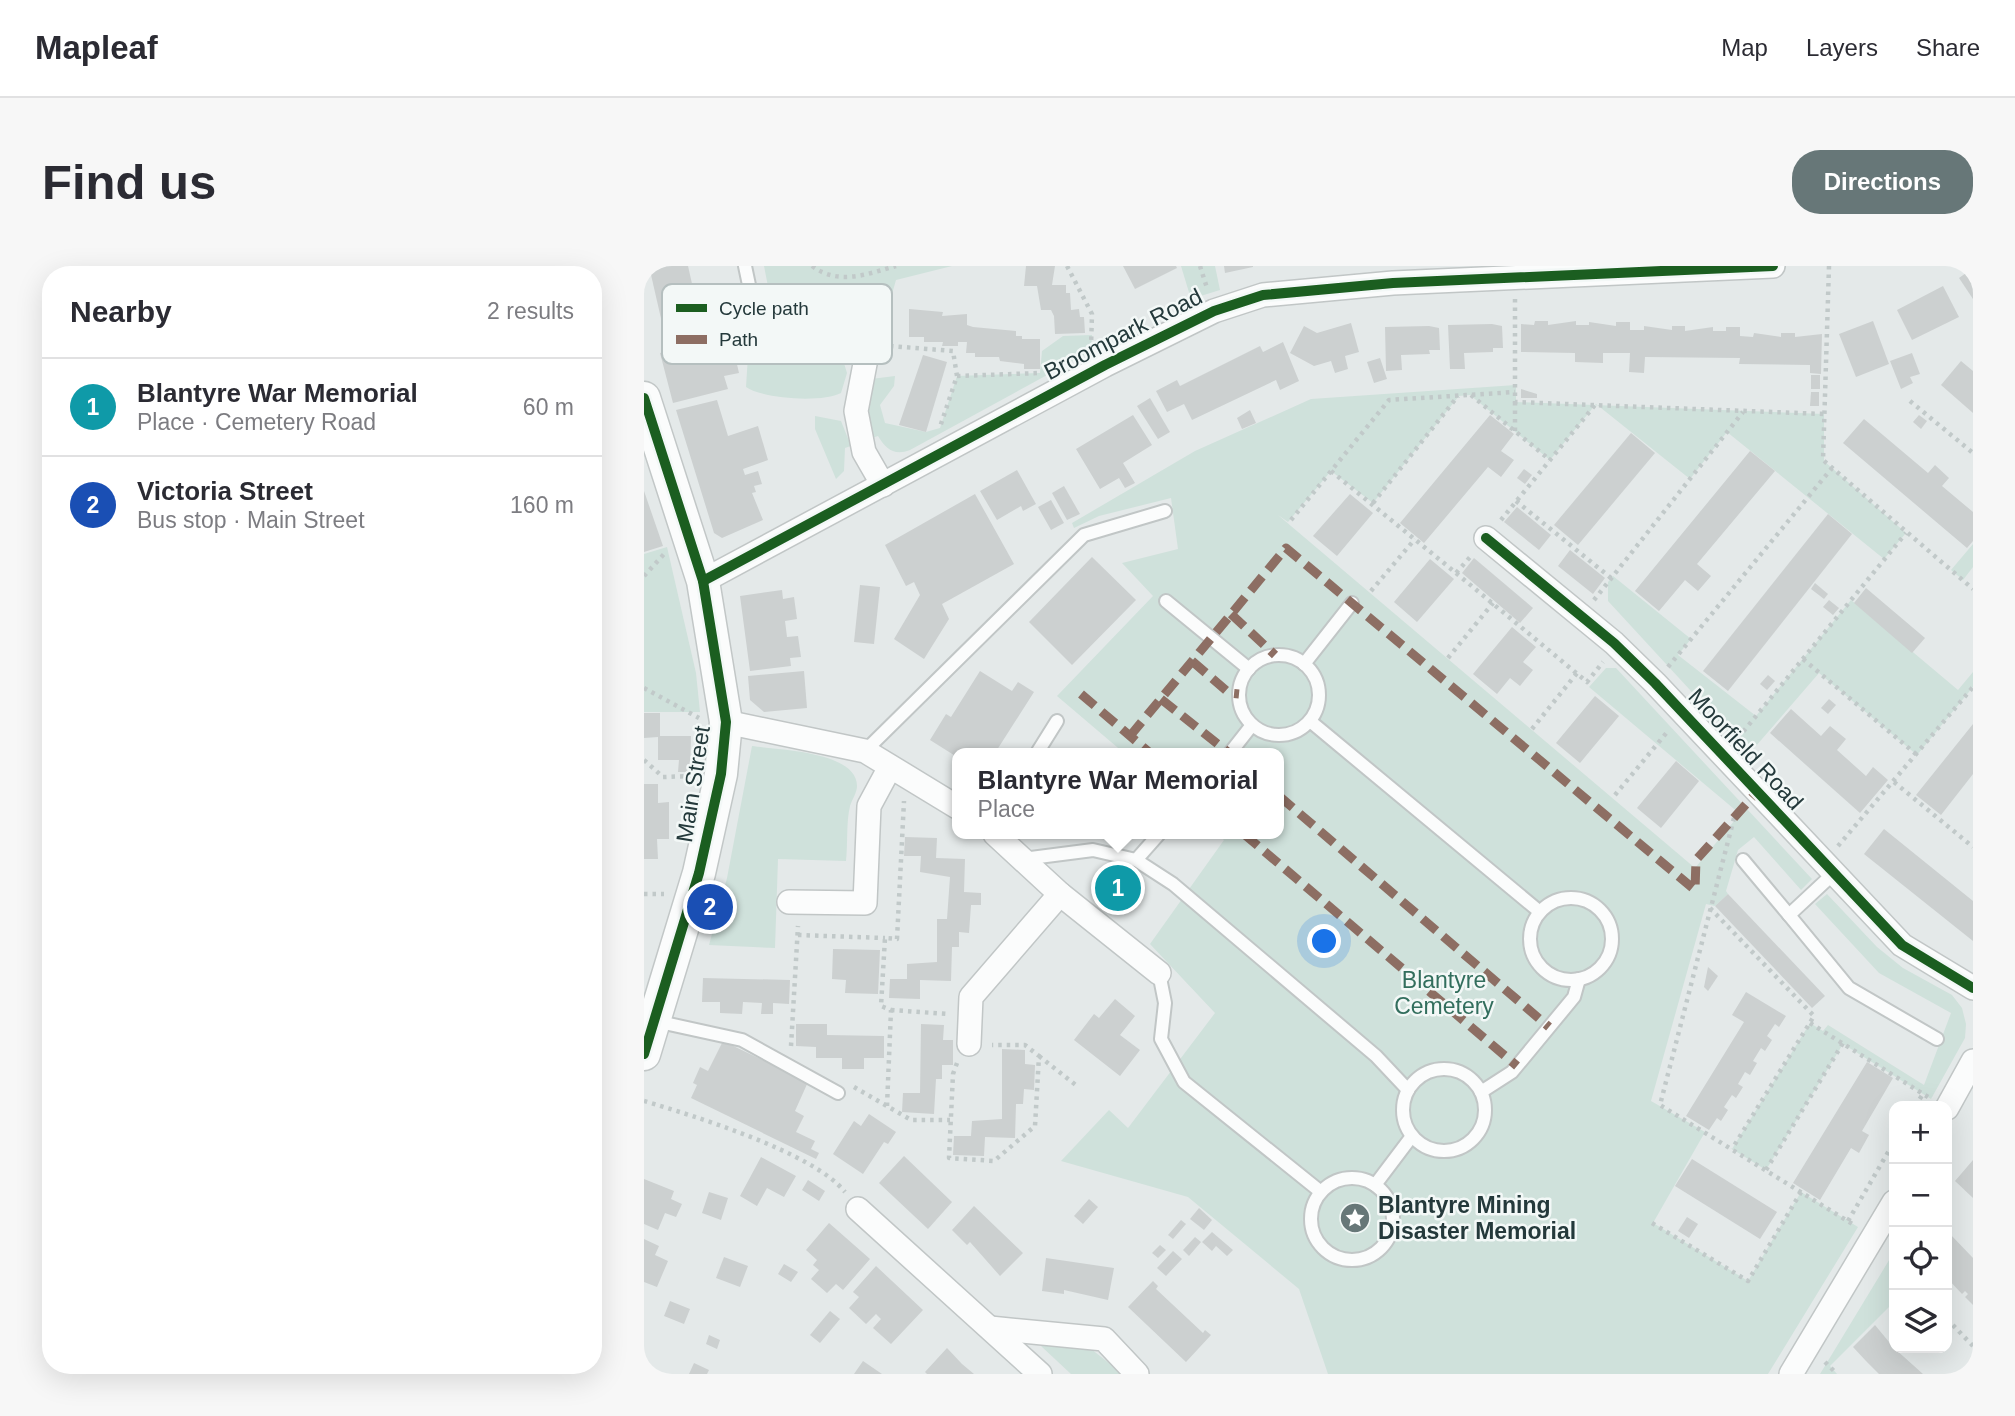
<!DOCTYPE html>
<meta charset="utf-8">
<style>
body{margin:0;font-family:Helvetica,sans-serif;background:#f7f7f7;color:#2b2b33}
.controls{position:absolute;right:21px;bottom:21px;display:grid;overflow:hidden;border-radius:14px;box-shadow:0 7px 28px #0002}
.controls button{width:63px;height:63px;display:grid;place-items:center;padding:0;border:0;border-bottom:2px solid #e1e1e2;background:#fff;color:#2b2b33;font:35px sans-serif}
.you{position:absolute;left:681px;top:676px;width:24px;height:24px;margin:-18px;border:5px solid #fff;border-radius:50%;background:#1a73e8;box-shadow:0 0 0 10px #1a73e833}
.badge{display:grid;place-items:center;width:46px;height:46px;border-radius:50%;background:#677778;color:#fff;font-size:23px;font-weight:700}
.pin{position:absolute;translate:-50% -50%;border:4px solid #fff;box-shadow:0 2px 7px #0006}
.popup{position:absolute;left:308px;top:482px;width:332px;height:91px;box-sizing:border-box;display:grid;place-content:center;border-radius:14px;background:#fff;filter:drop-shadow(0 2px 5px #0005);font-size:23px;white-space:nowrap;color:#7c7c81}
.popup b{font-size:26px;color:#2b2b33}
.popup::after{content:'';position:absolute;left:50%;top:100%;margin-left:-14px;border:14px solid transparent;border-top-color:#fff}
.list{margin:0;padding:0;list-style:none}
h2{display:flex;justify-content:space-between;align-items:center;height:91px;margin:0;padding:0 28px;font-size:30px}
h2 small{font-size:23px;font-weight:400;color:#7c7c81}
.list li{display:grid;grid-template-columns:46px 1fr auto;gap:21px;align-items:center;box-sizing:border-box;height:98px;padding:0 28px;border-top:2px solid #e1e1e2}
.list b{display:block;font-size:26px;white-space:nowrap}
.list p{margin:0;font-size:23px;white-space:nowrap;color:#7c7c81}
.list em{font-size:23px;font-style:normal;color:#7c7c81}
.icon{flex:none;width:38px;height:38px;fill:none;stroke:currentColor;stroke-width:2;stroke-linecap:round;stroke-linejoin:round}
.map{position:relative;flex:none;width:1329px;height:1108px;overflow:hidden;border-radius:28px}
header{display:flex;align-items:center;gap:42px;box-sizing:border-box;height:98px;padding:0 35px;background:#fff;border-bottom:2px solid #e1e1e2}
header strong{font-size:33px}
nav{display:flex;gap:38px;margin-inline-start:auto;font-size:24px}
.intro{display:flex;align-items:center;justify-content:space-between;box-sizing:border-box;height:168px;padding:0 42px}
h1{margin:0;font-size:49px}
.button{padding:18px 32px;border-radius:28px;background:#677778;color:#fff;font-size:24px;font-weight:700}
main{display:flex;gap:42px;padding:0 42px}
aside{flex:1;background:#fff;border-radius:28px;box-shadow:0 7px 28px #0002}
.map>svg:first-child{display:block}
.green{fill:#cfe1db}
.building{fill:#ccd0d0}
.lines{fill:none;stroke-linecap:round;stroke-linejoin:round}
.lane-casing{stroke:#c1c6c6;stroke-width:16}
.street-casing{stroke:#c1c6c6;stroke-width:26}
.secondary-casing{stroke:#c2c7c7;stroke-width:35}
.path{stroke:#c1c9c9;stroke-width:4.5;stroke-dasharray:3.5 5;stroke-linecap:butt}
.lane{stroke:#fbfcfc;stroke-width:12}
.street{stroke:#fbfcfc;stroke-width:23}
.secondary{stroke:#fbfcfc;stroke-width:32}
.quiet{stroke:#8d6e63;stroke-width:9;stroke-dasharray:18 9;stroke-linecap:butt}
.cycleway-casing{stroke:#f3f8f7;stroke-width:15}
.cycleway{stroke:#1b5e20;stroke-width:10}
.labels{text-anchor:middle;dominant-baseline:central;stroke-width:5;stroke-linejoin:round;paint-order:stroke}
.street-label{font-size:23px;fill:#24393b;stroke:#f3f8f7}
.park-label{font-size:23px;fill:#326e5d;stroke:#f3f8f7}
.poi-label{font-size:23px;font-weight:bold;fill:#24393b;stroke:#f3f8f7;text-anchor:start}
.key{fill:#f3f8f7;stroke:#b5bfbf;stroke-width:2}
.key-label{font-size:19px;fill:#24393b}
</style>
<header>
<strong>Mapleaf</strong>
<nav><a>Map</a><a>Layers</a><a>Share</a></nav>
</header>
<div class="intro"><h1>Find us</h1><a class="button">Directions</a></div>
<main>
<aside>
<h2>Nearby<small>2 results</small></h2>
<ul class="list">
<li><span class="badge" style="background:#0f9aa8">1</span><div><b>Blantyre War Memorial</b><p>Place · Cemetery Road</p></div><em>60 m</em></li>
<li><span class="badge" style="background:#1a4fb4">2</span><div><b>Victoria Street</b><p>Bus stop · Main Street</p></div><em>160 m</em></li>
</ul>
</aside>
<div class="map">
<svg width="1329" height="1108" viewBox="0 0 1329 1108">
<rect width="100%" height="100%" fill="#e4e9e9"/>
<g class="green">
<path d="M120 0H308L252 14 248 28 202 36 186 89 199 94 203 107 197 127C178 137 119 133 102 121L105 74 115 48 129 46Z"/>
<path d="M537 0H571L576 24 547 33Z"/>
<path d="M448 69 447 85 266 184C250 190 242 183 234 170L228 172 224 144 227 113 251 110 250 120 236 139 241 157 282 166 296 162 313 110 396 107 398 85 419 70Z"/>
<path d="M872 119V136L1180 148V195L1262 267 1240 293 1083 166 1046 213 952 138 906 194 826 129 815 130 729 237 687 205 644 256 634 249 1051 602 1096 548 945 421 962 402H972L1168 613 1157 624 1110 571 1094 584 1082 625 1084 628 1071 640 1062 638 1007 835 1061 866 1009 957 1104 1015 1157 926 1214 961 1124 1108H684L655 1023 544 931 417 895 465 844 484 862 571 747 506 678 580 574 573 568H635V487H480L413 430 509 330 478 297 534 283 527 232 455 250 430 262 428 257 551 185 667 133Z"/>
<path d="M171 150 197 155 207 180 201 182 200 205 192 213 171 163Z"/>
<path d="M1329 278V301L1319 314 1307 304Z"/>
<path d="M23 281 52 407 56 446H0V288Z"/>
<path d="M969 310 1047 373 1034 389 1112 450 1207 334 1314 424 1329 406V421L1273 489 1175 407 1105 488 964 335V316Z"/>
<path d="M108 480C133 484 213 485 213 520 213 527 208 533 206 540 202 557 204 577 202 595L134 593 131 682 65 679 83 612Z"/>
<path d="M1183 628 1233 681 1259 702 1308 729 1318 742 1322 758 1321 772 1287 833 1199 778 1122 904 1088 883 1166 757 1179 765 1184 759 1280 819 1307 747 1235 707 1171 638Z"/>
<path d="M1250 986V1036L1186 1100 1193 1108H1176Z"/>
<path d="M403 1076 447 1083 479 1108H427L397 1080Z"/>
</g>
<g class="building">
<path d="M5 0H44L58 62 21 70Z"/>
<path d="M382 0H411L408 19H422V27H426L427 44 435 43 436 51H440L441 67 411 68 410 50 407 44H397L393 20H380Z"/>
<path d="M479 0H532L533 2 491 23Z"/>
<path d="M580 0H609V1L581 7Z"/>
<path d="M1329 2V33L1315 12Z"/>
<path d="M1299 20 1315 51 1268 74 1253 44Z"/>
<path d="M265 43 299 46 298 50 323 48V59L329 61 372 65V70H378V73H396V103H380V98L356 95 355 91H331V87H322L323 76H314V80H298L299 76H280V71H265Z"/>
<path d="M891 55H904V59L932 55V59H945V56L972 60V56H986V64H1000V60L1028 64V60H1041V65L1069 61V65H1082V61H1096V70L1109 71 1110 67 1137 71V67H1151V71L1178 68 1177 108 1166 107V99L1095 98 1096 92 1001 91 1000 107 985 106 986 87H959V97L931 96V87L877 86V58L890 59Z"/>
<path d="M1229 55 1245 98 1212 111 1195 68Z"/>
<path d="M707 57 715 86 701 90 704 103 691 107 687 95 670 100 646 87 660 60 673 67Z"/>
<path d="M848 58 858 60 859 82H849V86L820 87 821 103H806L804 59Z"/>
<path d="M785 60 795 62 796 84H785L786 88 757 89 758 104 742 105 741 61Z"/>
<path d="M72 73 75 85 89 81 95 107 80 110 84 123 29 137 16 87Z"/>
<path d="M639 76 655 115 636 124 632 114 548 154 540 138 523 146 512 125 533 114 536 120 616 80 619 86Z"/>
<path d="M1268 87 1276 108 1266 111 1269 117 1257 123 1246 95Z"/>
<path d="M279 89 303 96 282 166 255 159Z"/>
<path d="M736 92 743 113 730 117 723 96Z"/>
<path d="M1317 95 1329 105V147L1297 119Z"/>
<rect x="1167" y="109" width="9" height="14"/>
<path d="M877 123 893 128V132H877Z"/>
<path d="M1167 126H1175V140H1166Z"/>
<path d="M506 132 526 166 514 173 493 140Z"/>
<path d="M73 134 84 170 114 160 124 194 99 203 101 209 114 205 118 218 110 220 112 226 108 227 119 254 78 272 70 267 32 144Z"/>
<path d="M606 144 612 157 598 163 593 152Z"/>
<path d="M489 149 508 179 479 197 491 217 481 222 475 212 456 223 432 183Z"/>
<path d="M846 149 870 168 857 185 870 194 857 211 844 201 780 277 756 257Z"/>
<path d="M1275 149 1283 155 1277 163 1269 156Z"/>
<path d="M1220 153 1284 207 1291 199 1305 212 1298 220 1329 246V275L1323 282 1199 177Z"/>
<path d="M987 167 1011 187 934 279 910 259Z"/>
<path d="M1106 185 1131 205 1053 298 1067 310 1054 325 1041 314 1015 345 991 325Z"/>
<path d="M880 203 888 209 881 218 873 212Z"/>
<path d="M373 204 392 238 379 245 377 240 353 254 336 225Z"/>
<path d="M420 220 436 248 423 254 408 227Z"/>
<path d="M0 225 19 280 0 286Z"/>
<path d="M331 228 370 298 298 338 305 353 280 393 250 373 276 329 270 316 262 320 241 279Z"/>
<path d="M706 228 729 247 693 290 669 270Z"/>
<path d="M407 234 420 257 407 264 394 241Z"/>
<path d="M873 241 907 269 895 284 860 256Z"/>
<path d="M1184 248 1208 268 1084 425 1059 405Z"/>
<path d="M926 284 961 312 949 328 914 300Z"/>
<path d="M448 291 492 334 428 399 385 356Z"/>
<path d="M830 292 889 342 876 357 818 307Z"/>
<path d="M786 293 810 313 773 356 750 336Z"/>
<path d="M1171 317 1184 328 1180 333 1167 323Z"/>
<path d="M216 319 236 321 230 378 210 376Z"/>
<path d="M1222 322 1281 372 1268 387 1210 337Z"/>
<path d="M138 324 139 333 150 331 153 353 141 355 143 371 154 370 157 391 146 392 147 400 106 405 96 330Z"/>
<path d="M1185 334 1195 342 1189 349 1179 341Z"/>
<path d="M868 361 892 381 879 396 889 404 876 420 866 412 853 428 829 408Z"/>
<path d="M160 405 163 442 120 446 106 434 104 410Z"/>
<path d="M336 405 368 425 374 416 390 426 351 487H313V491L286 474 302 448 307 451Z"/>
<path d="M1124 409 1131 415 1123 424 1116 418Z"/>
<path d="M951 430 975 450 936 497 912 477Z"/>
<path d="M1185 433 1192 439 1184 448 1177 442Z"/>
<path d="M1147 443 1177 470 1186 460 1202 473 1193 484 1222 510 1229 501 1244 514 1216 547 1126 467Z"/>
<path d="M0 447H16V470H47L46 506H34L35 494H14V471L0 472Z"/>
<path d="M1329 458V508L1297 549 1272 529Z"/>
<path d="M1032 495 1055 515 1017 562 993 542Z"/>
<path d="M0 518H14V537L25 536V573H13L14 593H0Z"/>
<path d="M1240 563 1329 635V675L1220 588Z"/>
<path d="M261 571 293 572 292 592 321 593 320 626 337 627V639H327L325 667 315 666V681H308L307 715 276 714V733L245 732 246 713H263V698L293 696V653H303L306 611 276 606 277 590H260Z"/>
<path d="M1084 628 1181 730 1168 742 1071 640Z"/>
<path d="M189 683 236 684 234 728 201 727 202 714 188 713Z"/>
<path d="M1064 701 1074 710 1064 725 1060 721Z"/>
<path d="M59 712 146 714 145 738 129 737V748H117L118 737 99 736 98 748 76 747V736H58Z"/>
<path d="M1102 726 1142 750 1135 761 1131 758 1123 770 1128 774 1121 785 1117 782 1109 795 1113 797 1106 809 1101 806 1094 818 1099 821 1092 832 1088 829 1080 841 1084 844 1077 855 1073 852 1065 864 1042 850 1100 756 1088 749Z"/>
<path d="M471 733 491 750 476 769 496 784 476 810 430 774 450 748 455 752Z"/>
<path d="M152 758H183V769L240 770V792H220V803H198V792H172V781L152 780Z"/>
<path d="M277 758 300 759 299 774H309V799H298V813H292L290 848 258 846 259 827H276Z"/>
<path d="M79 775 164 816 151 845 160 850 152 866 171 875 167 883 175 887 172 893 47 832 53 819 49 817 56 801 64 805Z"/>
<path d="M358 783 381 784V798L391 799 390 824 380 823 379 838H372L371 872 341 871 340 890 309 889 310 870H327L328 855 358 853Z"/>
<path d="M1223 796 1249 812 1218 865 1225 869 1215 887 1207 882 1176 934 1149 917Z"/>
<path d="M225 848 252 866 244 878 240 876 219 908 189 888 210 855 217 860Z"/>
<path d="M260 890 308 936 284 963 235 917Z"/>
<path d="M117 891 152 910 140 931 123 922 113 940 96 930Z"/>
<path d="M1048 893 1133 946 1116 973 1031 920Z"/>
<path d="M1329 894V932L1311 915Z"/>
<path d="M0 913 30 925 27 933 38 938 32 951 21 947 14 964 0 958Z"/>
<path d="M164 914 181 925 175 935 158 924Z"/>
<path d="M65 926 84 932 77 954 58 947Z"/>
<path d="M445 933 454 941 439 958 430 950Z"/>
<path d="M330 940 379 987 356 1010 326 976 323 979 308 964Z"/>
<path d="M555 942 568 954 560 964 546 953Z"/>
<path d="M1043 951 1054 958 1045 972 1034 965Z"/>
<path d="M537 954 542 958 529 973 524 969Z"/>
<path d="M185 957 226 993 199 1024 192 1018 183 1027 167 1013 175 1004 169 999 173 994 162 984Z"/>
<path d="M568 966 589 984 583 990 572 980 568 985 558 976Z"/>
<path d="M1306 968 1329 992V1039L1321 1031 1324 1028 1321 1025 1318 1028 1303 1012V971Z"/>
<path d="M551 971 557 976 545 990 539 984Z"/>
<path d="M0 973 15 980 11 989 24 995 13 1021 0 1016Z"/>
<path d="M516 979 522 984 514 992 508 987Z"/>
<path d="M529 985 538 993 522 1010 513 1002Z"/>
<path d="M80 991 104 1000 96 1021 72 1012Z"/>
<path d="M402 992 470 1002 464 1034 420 1024V1028L398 1025Z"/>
<path d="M140 998 154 1006 147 1016 134 1008Z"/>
<path d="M232 1000 279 1044 247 1078 229 1062 237 1053 232 1048 222 1058 205 1042 215 1031 209 1026Z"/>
<path d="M509 1015 514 1020 512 1023 559 1067 561 1064 567 1069 542 1096 484 1041Z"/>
<path d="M26 1035 46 1043 40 1058 20 1050Z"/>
<path d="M186 1045 196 1053 176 1077 166 1069Z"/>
<path d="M1231 1059 1250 1082 1279 1108H1235L1222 1095 1209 1081Z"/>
<path d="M65 1069 76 1074 73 1083 62 1078Z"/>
<path d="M303 1082 318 1098 330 1108H283L281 1106Z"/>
<path d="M219 1095 238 1108H210Z"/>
<path d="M50 1097 65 1104 63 1108H45Z"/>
</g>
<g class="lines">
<g class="lane-casing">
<g id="lane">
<path d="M101 0 109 38"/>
<path d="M522 335 605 403"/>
<circle cx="635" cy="429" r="40"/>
<path d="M660 398 708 337"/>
<path d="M666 455 896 646"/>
<path d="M221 485 440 269 521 245"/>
<path d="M393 487 413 455"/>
<path d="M586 487 608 459"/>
<path d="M379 593 449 584 492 594 529 618 732 790 764 824"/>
<path d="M492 594 515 568"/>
<path d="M1099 594 1145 649"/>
<path d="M1189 608 1145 649 1205 722 1293 773"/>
<circle cx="927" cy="673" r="41"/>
<path d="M515 707 521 737 517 773 540 816 677 926"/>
<path d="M11 755 98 774 194 827"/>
<circle cx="800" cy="844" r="41"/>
<path d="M837 826 868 806 930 731 935 713"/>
<circle cx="708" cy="953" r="41"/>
<path d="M731 919 768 870"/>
</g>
</g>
<g class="street-casing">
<g id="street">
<path d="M233 35 212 145 220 186 239 219"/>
<path d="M842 272 970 377 1011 417 1258 679 1329 722"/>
<path d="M59 315 461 99 570 45 619 29 749 17 1129 0"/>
<path d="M82 456 221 485 313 541"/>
<path d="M351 568 416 628 515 707"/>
<path d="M145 636 221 637 225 540 246 501"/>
<path d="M325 778 327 731 416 628"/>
<path d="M1303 842 1329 795"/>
<path d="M214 943 396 1108"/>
<path d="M346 1062 460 1073 493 1108"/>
<path d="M1147 1108 1250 936"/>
</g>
</g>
<g class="secondary-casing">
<path id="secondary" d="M0 132 59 315 82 456 77 508 55 607 0 788"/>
</g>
<g class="path">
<path d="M168 0C195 20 223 8 252 0"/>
<path d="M423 0 448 48 447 81"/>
<path d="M556 0 563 22"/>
<path d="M1185 0 1179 194 1329 323"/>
<path d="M871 33V136L1180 148"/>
<path d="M246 80 309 85 313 110 296 161"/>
<path d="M313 110 396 107"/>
<path d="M827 129 906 194"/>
<path d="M1266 135 1329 187"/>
<path d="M871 165V136"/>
<path d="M687 205 812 307 827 290"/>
<path d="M872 235 967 312"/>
<path d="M729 237 814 130"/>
<path d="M647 254 745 134 871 126"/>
<path d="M857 254 951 139"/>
<path d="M812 307 943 416 959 396"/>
<path d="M0 310 21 287"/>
<path d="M727 325 771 273"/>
<path d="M950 334 1099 146"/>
<path d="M804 392 849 337"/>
<path d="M1159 393 1273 489"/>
<path d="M1024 401 1188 202"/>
<path d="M0 422 55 452"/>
<path d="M888 463 933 407"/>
<path d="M1094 472 1262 267"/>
<path d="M0 494 19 511 48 510"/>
<path d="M1250 516 1329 581"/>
<path d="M971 529 1024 465"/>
<path d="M1090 552 1016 839 1210 959"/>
<path d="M1194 580 1329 421"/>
<path d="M0 628H20"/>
<path d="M1066 642 1170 750 1088 883"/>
<path d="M154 669 241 672"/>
<path d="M247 744 304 748"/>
<path d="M1166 757 1284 831"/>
<path d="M147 780 154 660"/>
<path d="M395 790 433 820"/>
<path d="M313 797 309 808 305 892 350 895 391 860 395 790 381 779H348"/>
<path d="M210 821 267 854H306"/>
<path d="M0 835C50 850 169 886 201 926"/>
<path d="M243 840 247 744 237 740 241 672 253 673 260 535"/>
<path d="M1271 840 1279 828"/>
<path d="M1122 904 1199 777"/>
<path d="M1204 955 1250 876"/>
<path d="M1008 957 1104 1015 1157 926"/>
<path d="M1303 1053 1329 1080"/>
<path d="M1181 1096 1193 1108"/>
</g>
<use href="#lane" class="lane"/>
<use href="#street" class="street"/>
<use href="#secondary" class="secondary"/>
<g class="quiet">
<path d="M587 348 631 389"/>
<path d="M548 395 585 427 595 428"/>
<path d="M437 428 506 487"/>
<path d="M517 433 585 487"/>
<path d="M486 470 642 282 1051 624 1052 594 1113 526"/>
<path d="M635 530 905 761"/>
<path d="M600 568 873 800"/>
</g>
<g class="cycleway-casing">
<g id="cycleway">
<path d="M0 132 59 315 82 456 77 508 55 607 0 788"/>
<path d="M842 272 970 377 1011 417 1258 679 1329 722"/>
<path d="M59 315 461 99 570 45 619 29 749 17 1129 0"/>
</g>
</g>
<use href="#cycleway" class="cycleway"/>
</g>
<defs>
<g id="sight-disc" transform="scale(1.575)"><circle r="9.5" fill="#677778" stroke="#f3f8f7"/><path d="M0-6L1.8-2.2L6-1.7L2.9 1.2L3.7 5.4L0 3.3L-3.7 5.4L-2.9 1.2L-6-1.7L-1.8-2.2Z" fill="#fff"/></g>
</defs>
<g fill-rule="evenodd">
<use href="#sight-disc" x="711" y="952"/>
</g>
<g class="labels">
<g class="street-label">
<text transform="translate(479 68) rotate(-27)">Broompark Road</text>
<text transform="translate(1102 483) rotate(47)">Moorfield Road</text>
<text transform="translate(49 518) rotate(-81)">Main Street</text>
</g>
<g class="park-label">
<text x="800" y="714">Blantyre<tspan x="800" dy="26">Cemetery</tspan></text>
</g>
<g class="poi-label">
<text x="734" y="939">Blantyre Mining<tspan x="734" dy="26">Disaster Memorial</tspan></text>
</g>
</g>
<rect x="18" y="18" width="230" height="80" rx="10" class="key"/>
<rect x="32" y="38" width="31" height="8" fill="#1b5e20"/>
<rect x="32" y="69" width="31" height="9" fill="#8d6e63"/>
<g class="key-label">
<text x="75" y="49">Cycle path</text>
<text x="75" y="80">Path</text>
</g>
</svg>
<div class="controls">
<button>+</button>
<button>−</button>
<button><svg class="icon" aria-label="locate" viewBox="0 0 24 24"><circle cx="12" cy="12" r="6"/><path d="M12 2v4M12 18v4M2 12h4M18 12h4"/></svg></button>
<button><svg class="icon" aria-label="layers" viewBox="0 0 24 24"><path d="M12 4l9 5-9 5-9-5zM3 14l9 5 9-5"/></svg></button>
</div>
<div class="you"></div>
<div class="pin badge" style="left:474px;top:622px;background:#0f9aa8">1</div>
<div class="popup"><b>Blantyre War Memorial</b>Place</div>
<div class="pin badge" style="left:66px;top:641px;background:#1a4fb4">2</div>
</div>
</main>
